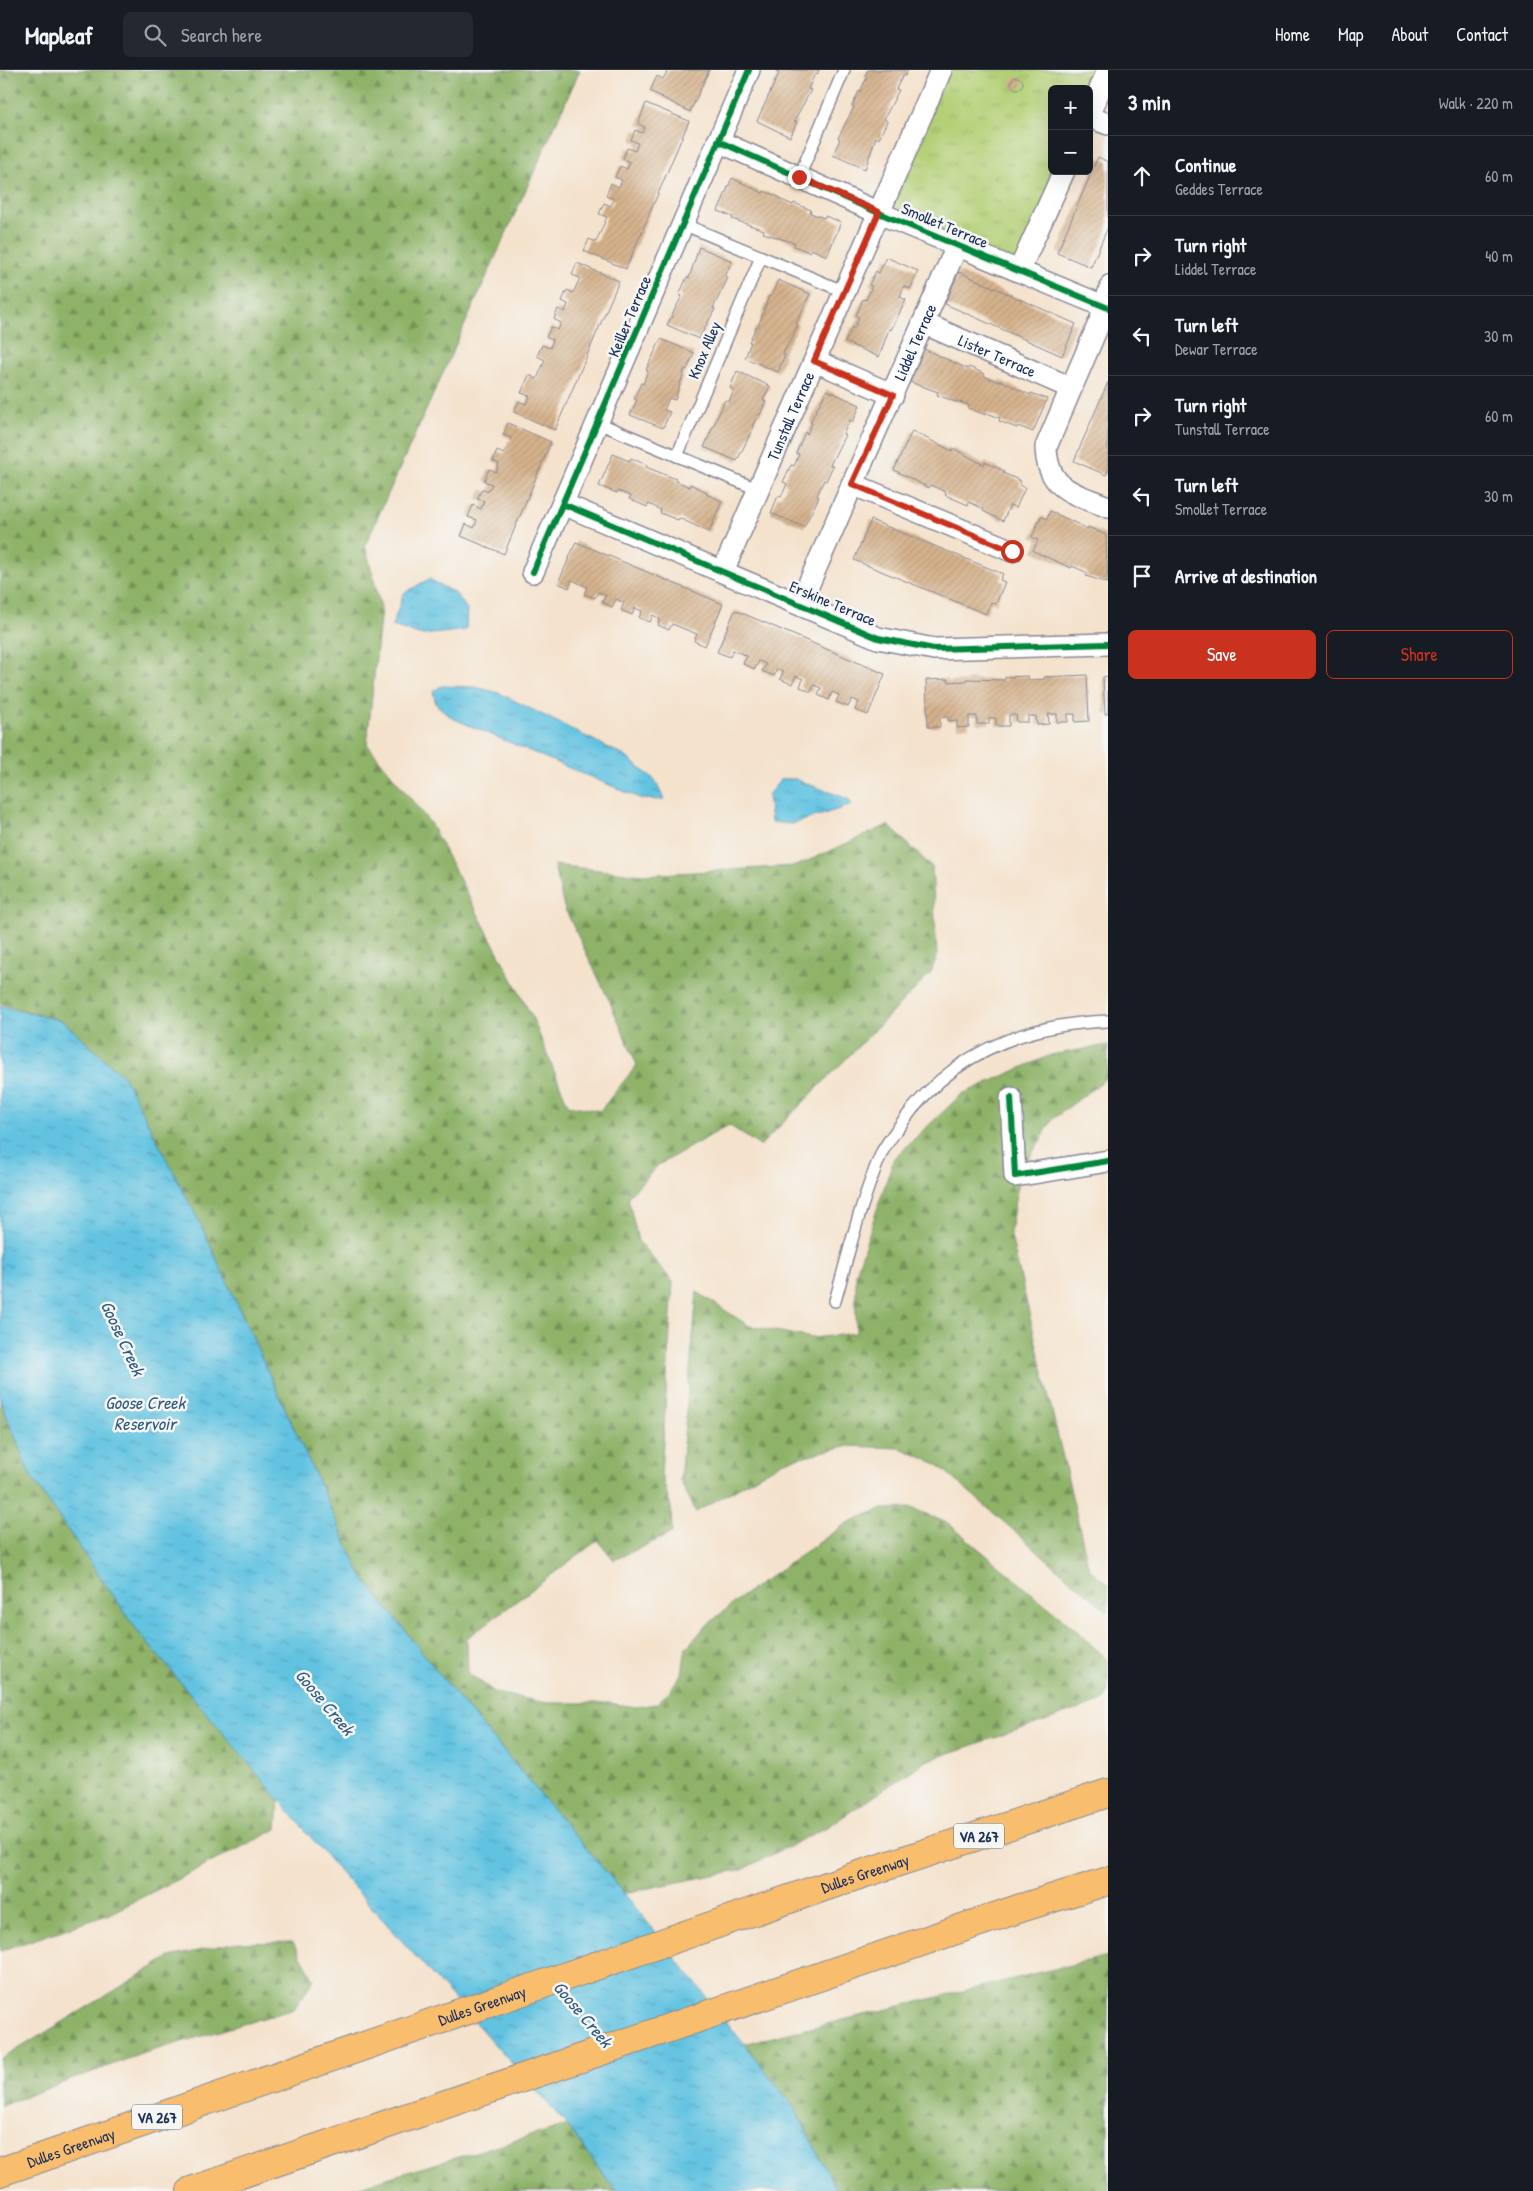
<!DOCTYPE html>
<meta charset="utf-8">
<style>
body{margin:0;font-family:"Patrick Hand",sans-serif;background:#242831;color:#f1f3f6}
.controls{position:absolute;right:15px;top:15px;display:grid;overflow:hidden;border-radius:8px;box-shadow:0 5px 20px #0002}
.controls button{width:45px;height:45px;display:grid;place-items:center;padding:0;border:0;border-bottom:1px solid #363941;background:#171b24;color:#f1f3f6;font:25px sans-serif}
.stop{position:absolute;width:15px;height:15px;margin:-11px;border:4px solid #c8321e;border-radius:50%;background:#fff}
.stop.end{background:#c8321e;border-color:#fff;box-shadow:0 1px 5px #0008}
.list{margin:0;padding:0;list-style:none}
h2{display:flex;justify-content:space-between;align-items:center;height:65px;margin:0;padding:0 20px;font-size:21px}
h2 small{font-size:16px;font-weight:400;color:#9ea1a6}
.list li{display:grid;grid-template-columns:32px 1fr auto;gap:15px;align-items:center;box-sizing:border-box;height:80px;padding:0 20px;border-top:1px solid #363941}
.list b{display:block;font-size:19px;white-space:nowrap}
.list p{margin:0;font-size:16px;white-space:nowrap;color:#9ea1a6}
.list em{font-size:16px;font-style:normal;color:#9ea1a6}
.actions{display:flex;gap:10px;padding:15px 20px}
.actions a{flex:1;padding:11px 0;border:1px solid #c8321e;border-radius:8px;text-align:center;font-size:18px;color:#c8321e}
.actions .main{background:#c8321e;color:#fff}
.icon{flex:none;width:28px;height:28px;fill:none;stroke:currentColor;stroke-width:2;stroke-linecap:round;stroke-linejoin:round}
.map{position:relative;flex:none;width:1108px;height:2121px;overflow:hidden}
header{display:flex;align-items:center;gap:30px;box-sizing:border-box;height:70px;padding:0 25px;background:#171b24;border-bottom:1px solid #363941}
header strong{font-size:24px}
nav{display:flex;gap:28px;margin-inline-start:auto;font-size:18px}
.search{width:350px;height:45px;background:#242831;display:flex;align-items:center;gap:12px;box-sizing:border-box;padding:0 18px;border-radius:8px;color:#9ea1a6;font-size:19px}
main{display:flex}
aside{flex:1;background:#171b24}
.map>svg:first-child{display:block}
.forest{fill:url(#forest-firs);stroke:#547062}
.park{fill:url(#park-tufts);stroke:#67806a}
.water{fill:url(#water-ripples);stroke:#3e79a0}
.building{fill:url(#building-hatch)}
.lines{fill:none;stroke-linecap:round;stroke-linejoin:round}
.service-casing{stroke:#888895;stroke-width:14}
.minor-casing{stroke:#888895;stroke-width:24}
.motorway-casing{stroke:#888895;stroke-width:30}
.service{stroke:#fff;stroke-width:11}
.minor{stroke:#fff;stroke-width:21}
.motorway{stroke:#f9be6d;stroke-width:28}
.cycleway-casing{stroke:#f6f6f2;stroke-width:9}
.cycleway{stroke:#00873e;stroke-width:6}
.route{stroke:#c8321e;stroke-width:6}
.labels{text-anchor:middle;dominant-baseline:central;stroke-width:5;stroke-linejoin:round;paint-order:stroke}
.shield{fill:#f6f6f2;stroke:#5d6b8a;stroke-width:1}
.shield-label{font-size:15px;font-weight:bold;fill:#1b2f5e}
.street-label{font-size:16px;fill:#1b2f5e;stroke:#f6f6f2}
.water-label{font-size:18px;font-style:italic;fill:#305b85;stroke:#f6f6f2}
</style>
<header>
<strong>Mapleaf</strong>
<div class="search"><svg class="icon" aria-label="search" viewBox="0 0 24 24"><circle cx="10" cy="10" r="6"/><path d="M15 15l6 6"/></svg>Search here</div>
<nav><a>Home</a><a>Map</a><a>About</a><a>Contact</a></nav>
</header>
<main>
<div class="map">
<svg width="1108" height="2121" viewBox="0 0 1108 2121">
<defs>
<pattern id="forest-firs" width="22" height="20" patternUnits="userSpaceOnUse" patternTransform="scale(1.25)"><rect width="22" height="20" fill="#8eb267"/><path d="M5 1l3.5 6h-7zM16 11l3.5 6h-7z" fill="#739158"/></pattern>
<pattern id="park-tufts" width="24" height="20" patternUnits="userSpaceOnUse" patternTransform="scale(1.25)"><rect width="24" height="20" fill="#b3d076"/><path d="M3 7l-1-3M5 7V3M7 7l1-3M15 17l-1-3M17 17v-4M19 17l1-3" fill="none" stroke="#99b368"/></pattern>
<pattern id="water-ripples" width="26" height="14" patternUnits="userSpaceOnUse" patternTransform="scale(1.25)"><rect width="26" height="14" fill="#62c3e1"/><path d="M2 4q2-2 4 0t4 0M15 11q2-2 4 0t4 0" fill="none" stroke="#509fba"/></pattern>
<pattern id="building-hatch" width="6" height="6" patternUnits="userSpaceOnUse" patternTransform="scale(1.25)"><rect width="6" height="6" fill="#d5b28c"/><path d="M-1 1l2-2M0 6l6-6M5 7l2-2" fill="none" stroke="#b6997b"/></pattern>
</defs>
<rect width="100%" height="100%" fill="#f6f6f2"/>
<filter id="ink" filterUnits="userSpaceOnUse"><feTurbulence type="fractalNoise" baseFrequency=".02" numOctaves="2"/><feDisplacementMap in="SourceGraphic" scale="10" xChannelSelector="R" yChannelSelector="G"/><feConvolveMatrix kernelMatrix="1 2 1 2 8 2 1 2 1" color-interpolation-filters="sRGB"/></filter>
<filter id="wash" filterUnits="userSpaceOnUse"><feTurbulence type="fractalNoise" baseFrequency=".0096" numOctaves="4" result="noise"/><feDisplacementMap in="SourceGraphic" scale="20" xChannelSelector="R" yChannelSelector="G"/><feGaussianBlur stdDeviation="1.12" result="paint"/><feColorMatrix in="noise" values="0 0 0 0 0 0 0 0 0 0 0 0 0 0 0 0 0 1.4 0 .05"/><feComposite in="paint" operator="in"/></filter>
<g filter="url(#wash)">
<rect width="100%" height="100%" fill="#f4e2cc"/>
<g class="forest">
<path d="M0 0H580L365 475 381 538 367 674 430 753 532 947 568 1035 600 1041 637 995 609 930 564 837 554 795 643 805 796 796 888 755 932 797 937 887 930 904 760 1076 729 1055 658 1095 628 1127 638 1171 673 1212 661 1405 671 1437 672 1463 614 1490 598 1470 467 1568 468 1603 496 1623 547 1633H608L636 1637 656 1634 670 1621 682 1604 686 1578 705 1557 741 1527 847 1453 881 1439 912 1438 949 1454 1083 1566 1108 1591V1624L1103 1631 926 1691 829 1756 743 1799 624 1823 456 1625 361 1505 202 1157 63 951 0 934Z"/>
<path d="M1108 975V1007L1053 1049 1019 1105 1010 1162 1089 1499 1108 1514V1542L937 1394 900 1378 846 1376 784 1391 696 1442 680 1410 697 1222 749 1256 812 1268 856 1263V1203L894 1088 962 1024 1051 985Z"/>
<path d="M0 1329 30 1405 139 1563 279 1729 277 1759 107 1845 0 1881Z"/>
<path d="M293 1872 314 1909 294 1939 141 1984 0 2036V1990L170 1887 233 1873Z"/>
<path d="M1108 1886V2121H837L794 2037 744 1974Z"/>
<path d="M567 2055 616 2121H343Z"/>
</g>
<path class="park" d="M941 0H1108L1089 19H1052V101H1064L1019 201 879 143Z"/>
<g class="water">
<path d="M429 509 455 523 467 539 466 560 423 565 392 556 404 523Z"/>
<path d="M442 616 475 617 499 623 625 686 655 710 664 730 642 729 452 648 436 634 433 621Z"/>
<path d="M781 709H795L848 729 852 735 792 754 771 752 768 725Z"/>
<path d="M0 936 63 951 124 1007 202 1157 361 1505 456 1625 624 1823 794 2037 837 2121H616L567 2055 341 1803 139 1563 30 1405 0 1329Z"/>
</g>
<g id="blocks">
<g class="building">
<path d="M668 0H709L690 42 650 21 657 6 663 9Z"/>
<path d="M777 0H819L817 5 815 4 808 19 811 20 794 51 797 52 790 67 757 51 779 3 776 2Z"/>
<path d="M868 0H908L905 6 903 5 896 19 899 20 884 49 887 51 879 69 876 67 865 99 833 85 840 69 838 68 854 37 852 36 859 21 860 22 867 7 865 6Z"/>
<circle cx="1017" cy="13" r="6"/>
<path d="M646 33 689 51 626 199 584 181 589 169 596 172 607 147 599 144 604 133 611 136 614 129 606 126 611 113 619 117 622 110 615 107 620 96 627 99 630 92 623 89 627 78 635 81 638 73 631 70 635 60 642 63 645 57 638 54Z"/>
<path d="M1098 87 1108 92V157L1091 197 1057 183Z"/>
<path d="M732 108 763 123 764 121 779 127V129L793 135 794 133 811 140 810 143 824 148 825 146 841 152 827 186 811 179 809 182 794 176 795 173 763 163 764 160 732 149 733 147 718 141Z"/>
<path d="M699 177 732 191 725 206 728 208 713 238 715 239 699 269 667 255 682 226 679 225 687 207 689 208Z"/>
<path d="M886 187 918 201 910 219 904 216 900 227 906 230 891 260 889 259 879 287 845 272 852 257 854 258 859 248 856 246 863 229 866 230 872 216 869 215 876 201 879 203Z"/>
<path d="M577 193 619 211 555 360 514 342 519 331 526 334 530 326 521 323 529 305 537 309 545 290 537 286 542 275 550 278 553 270 546 267 551 257 558 260 561 253 554 249 558 239 565 242 568 234 562 231 567 220 573 223 580 208 572 205Z"/>
<path d="M959 202 1076 254 1062 286 945 234Z"/>
<path d="M778 210 810 224 796 254 798 255 790 272H789L783 284 785 285 778 302 745 288 751 272H749L756 257H758L769 226 771 227Z"/>
<path d="M661 269 694 283 687 300 685 299 675 330 669 328 664 340 670 342 663 358 630 345 637 330 634 329 641 313 643 314 648 301 646 300Z"/>
<path d="M924 279 968 299 969 297 985 304 984 306 999 312 1000 310 1030 325 1031 323 1047 329 1033 362 1018 356 1017 358 999 351 1000 348 987 343 986 345 968 338 969 335 957 331 956 332 937 325 938 322 910 312Z"/>
<path d="M737 301 770 316 763 330 766 331 760 345 758 344 752 357 753 358 737 391 704 377 725 330 729 332 734 320 730 318Z"/>
<path d="M1108 312V401L1106 405 1074 391Z"/>
<path d="M827 320 860 335 853 352 850 350 843 364 845 365 830 395 833 396 826 411 824 410 817 426 819 427 804 457 771 443 778 426 781 427 787 414 783 412 791 395 794 396 799 384 796 383 805 362 807 364 812 353 810 352Z"/>
<path d="M508 353 551 372 504 484 461 466 466 454 474 458 477 450 468 447 473 435 481 439 484 431 477 429 482 419 488 422 492 414 484 411 489 399 496 402 499 394 493 391 497 381 504 384 511 368 503 365Z"/>
<path d="M912 361 952 381 953 378 984 395 985 392 1004 401 1003 403 1021 411 1019 415 1025 418 1016 438 1010 435 1003 451 983 441 984 439 969 432 968 435 945 425 946 422 930 415 929 418 894 400Z"/>
<path d="M613 384 629 391 631 388 647 395 646 397 676 409V411L690 417V414L707 422 706 424 722 431 709 462 679 448 678 450 660 443 661 440 649 434 647 437 629 429 631 426 618 421 617 423 599 416Z"/>
<path d="M1050 441 1088 459V457L1106 465 1108 513 1086 506 1088 503 1072 496 1071 498 1033 481 1038 470 1032 467 1041 446 1047 449Z"/>
<path d="M871 450 1003 504 1000 510 1005 512 996 534 991 532 986 544 854 490Z"/>
<path d="M576 472 723 534 705 576 694 571 697 564 672 554 669 560 658 555 660 549 653 545 650 552 639 548 642 541 635 538 632 545 621 540 624 533 616 529 612 537 602 532 606 525 598 522 595 528 584 524 587 517 572 510 569 518 558 513Z"/>
<path d="M735 540 885 604 868 645 855 640 859 632 852 629 848 637 836 632 839 625 832 622 829 630 818 625 821 618 814 615 811 622 800 617 803 609 796 606 792 614 780 609 783 602 777 599 774 606 762 601 766 594 759 591 755 599 743 594 747 586 733 580 730 587 717 582Z"/>
<path d="M1087 605 1089 651 1075 652V644H1068V652H1057V644H1048L1049 654 1037 655 1036 646H1028V652H1017L1016 645H1009V656H996V648H989V654H977V646H969V657L957 658V650L948 651V647H940V657H928L926 610 948 609V612L966 611V609L1005 610V607L1028 606 1029 610 1045 609 1044 607Z"/>
<path d="M1108 606V644H1105L1103 607Z"/>
</g>
</g>
</g>
<g filter="url(#ink)">
<use href="#blocks" fill-opacity="0" stroke="#888895" stroke-width="1"/>
<g class="lines">
<g class="service-casing">
<g id="service">
<path d="M799 107 844 0"/>
<path d="M683 154 845 222"/>
<path d="M1099 234 1108 211"/>
<path d="M598 353 757 419"/>
<path d="M677 386 761 187"/>
<path d="M835 1231C849 1182 861 1130 882 1082 887 1072 895 1063 901 1054 951 983 1024 954 1108 951"/>
</g>
</g>
<g class="minor-casing">
<g id="minor">
<path d="M1089 45 1108 0"/>
<path d="M1089 47 1108 54"/>
<path d="M718 71 879 143 1108 238"/>
<path d="M1019 201 1064 101"/>
<path d="M1106 237 1046 377C1047 420 1074 423 1108 437"/>
<path id="s1" d="M923 253 1071 318"/>
<path d="M815 291 893 325"/>
<path d="M852 414 1012 481"/>
<path d="M563 434 878 568 934 579 1108 574"/>
<path id="s2" d="M723 501 941 0"/>
<path d="M533 502 749 0"/>
<path id="s3" d="M800 534 957 176"/>
<path d="M1011 1028 1015 1106 1108 1091"/>
</g>
</g>
<g class="motorway-casing">
<g id="motorway">
<path id="s4" d="M0 2102 850 1808 1108 1723"/>
<path d="M191 2121 1021 1838 1108 1811"/>
</g>
</g>
<use href="#service" class="service"/>
<use href="#minor" class="minor"/>
<use href="#motorway" class="motorway"/>
<g class="cycleway-casing">
<g id="cycleway">
<path d="M718 71 879 143 1108 238"/>
<path d="M563 434 878 568 934 579 1108 574"/>
<path d="M533 502 749 0"/>
<path d="M1011 1028 1015 1106 1108 1091"/>
</g>
</g>
<use href="#cycleway" class="cycleway"/>
</g>
</g>
<g class="lines" filter="url(#ink)">
<path class="route" d="M799 107 879 142 814 291 893 325 852 414 1012 481"/>
</g>
<g class="labels">
<g class="shield">
<rect x="954" y="1753.5" width="50" height="25" rx="4"/>
<rect x="132" y="2034.5" width="50" height="25" rx="4"/>
</g>
<g class="shield-label">
<text x="979" y="1766">VA 267</text>
<text x="157" y="2047">VA 267</text>
</g>
<g class="street-label">
<text transform="translate(945 155) rotate(23)">Smollet Terrace</text>
<text transform="translate(629 246) rotate(-67)">Keiller Terrace</text>
<text stroke="none"><textPath href="#s3" startOffset="286">Liddel Terrace</textPath></text>
<text transform="translate(704 280) rotate(-67)">Knox Alley</text>
<text stroke="none"><textPath href="#s1" startOffset="81">Lister Terrace</textPath></text>
<text stroke="none"><textPath href="#s2" startOffset="169">Tunstall Terrace</textPath></text>
<text transform="translate(833 533) rotate(23)">Erskine Terrace</text>
<text stroke="none"><textPath href="#s4" startOffset="915">Dulles Greenway</textPath></text>
<text stroke="none"><textPath href="#s4" startOffset="510">Dulles Greenway</textPath></text>
<text stroke="none"><textPath href="#s4" startOffset="75">Dulles Greenway</textPath></text>
</g>
<g class="water-label">
<text transform="translate(123 1268) rotate(65)">Goose Creek</text>
<text x="145" y="1332">Goose Creek<tspan x="145" dy="21">Reservoir</tspan></text>
<text transform="translate(325 1632) rotate(50)">Goose Creek</text>
<text transform="translate(583 1944) rotate(50)">Goose Creek</text>
</g>
</g>
</svg>
<div class="controls">
<button>+</button>
<button>−</button>
</div>
<div class="stop" style="left:1012px;top:481px"></div>
<div class="stop end" style="left:799px;top:107px"></div>
</div>
<aside>
<h2>3 min<small>Walk · 220 m</small></h2>
<ul class="list">
<li><svg class="icon" aria-label="ahead" viewBox="0 0 24 24"><path d="M12 20V5M6 11l6-6 6 6"/></svg><div><b>Continue</b><p>Geddes Terrace</p></div><em>60 m</em></li>
<li><svg class="icon" aria-label="right" viewBox="0 0 24 24"><path d="M7 20v-9h11M14 6l5 5-5 5"/></svg><div><b>Turn right</b><p>Liddel Terrace</p></div><em>40 m</em></li>
<li><svg class="icon" aria-label="left" viewBox="0 0 24 24"><path d="M17 20v-9H6M10 6l-5 5 5 5"/></svg><div><b>Turn left</b><p>Dewar Terrace</p></div><em>30 m</em></li>
<li><svg class="icon" aria-label="right" viewBox="0 0 24 24"><path d="M7 20v-9h11M14 6l5 5-5 5"/></svg><div><b>Turn right</b><p>Tunstall Terrace</p></div><em>60 m</em></li>
<li><svg class="icon" aria-label="left" viewBox="0 0 24 24"><path d="M17 20v-9H6M10 6l-5 5 5 5"/></svg><div><b>Turn left</b><p>Smollet Terrace</p></div><em>30 m</em></li>
<li><svg class="icon" aria-label="arrive" viewBox="0 0 24 24"><path d="M6 21V4h12l-3 4 3 4H6"/></svg><div><b>Arrive at destination</b></div></li>
</ul>
<div class="actions"><a class="main">Save</a><a>Share</a></div>
</aside>
</main>
